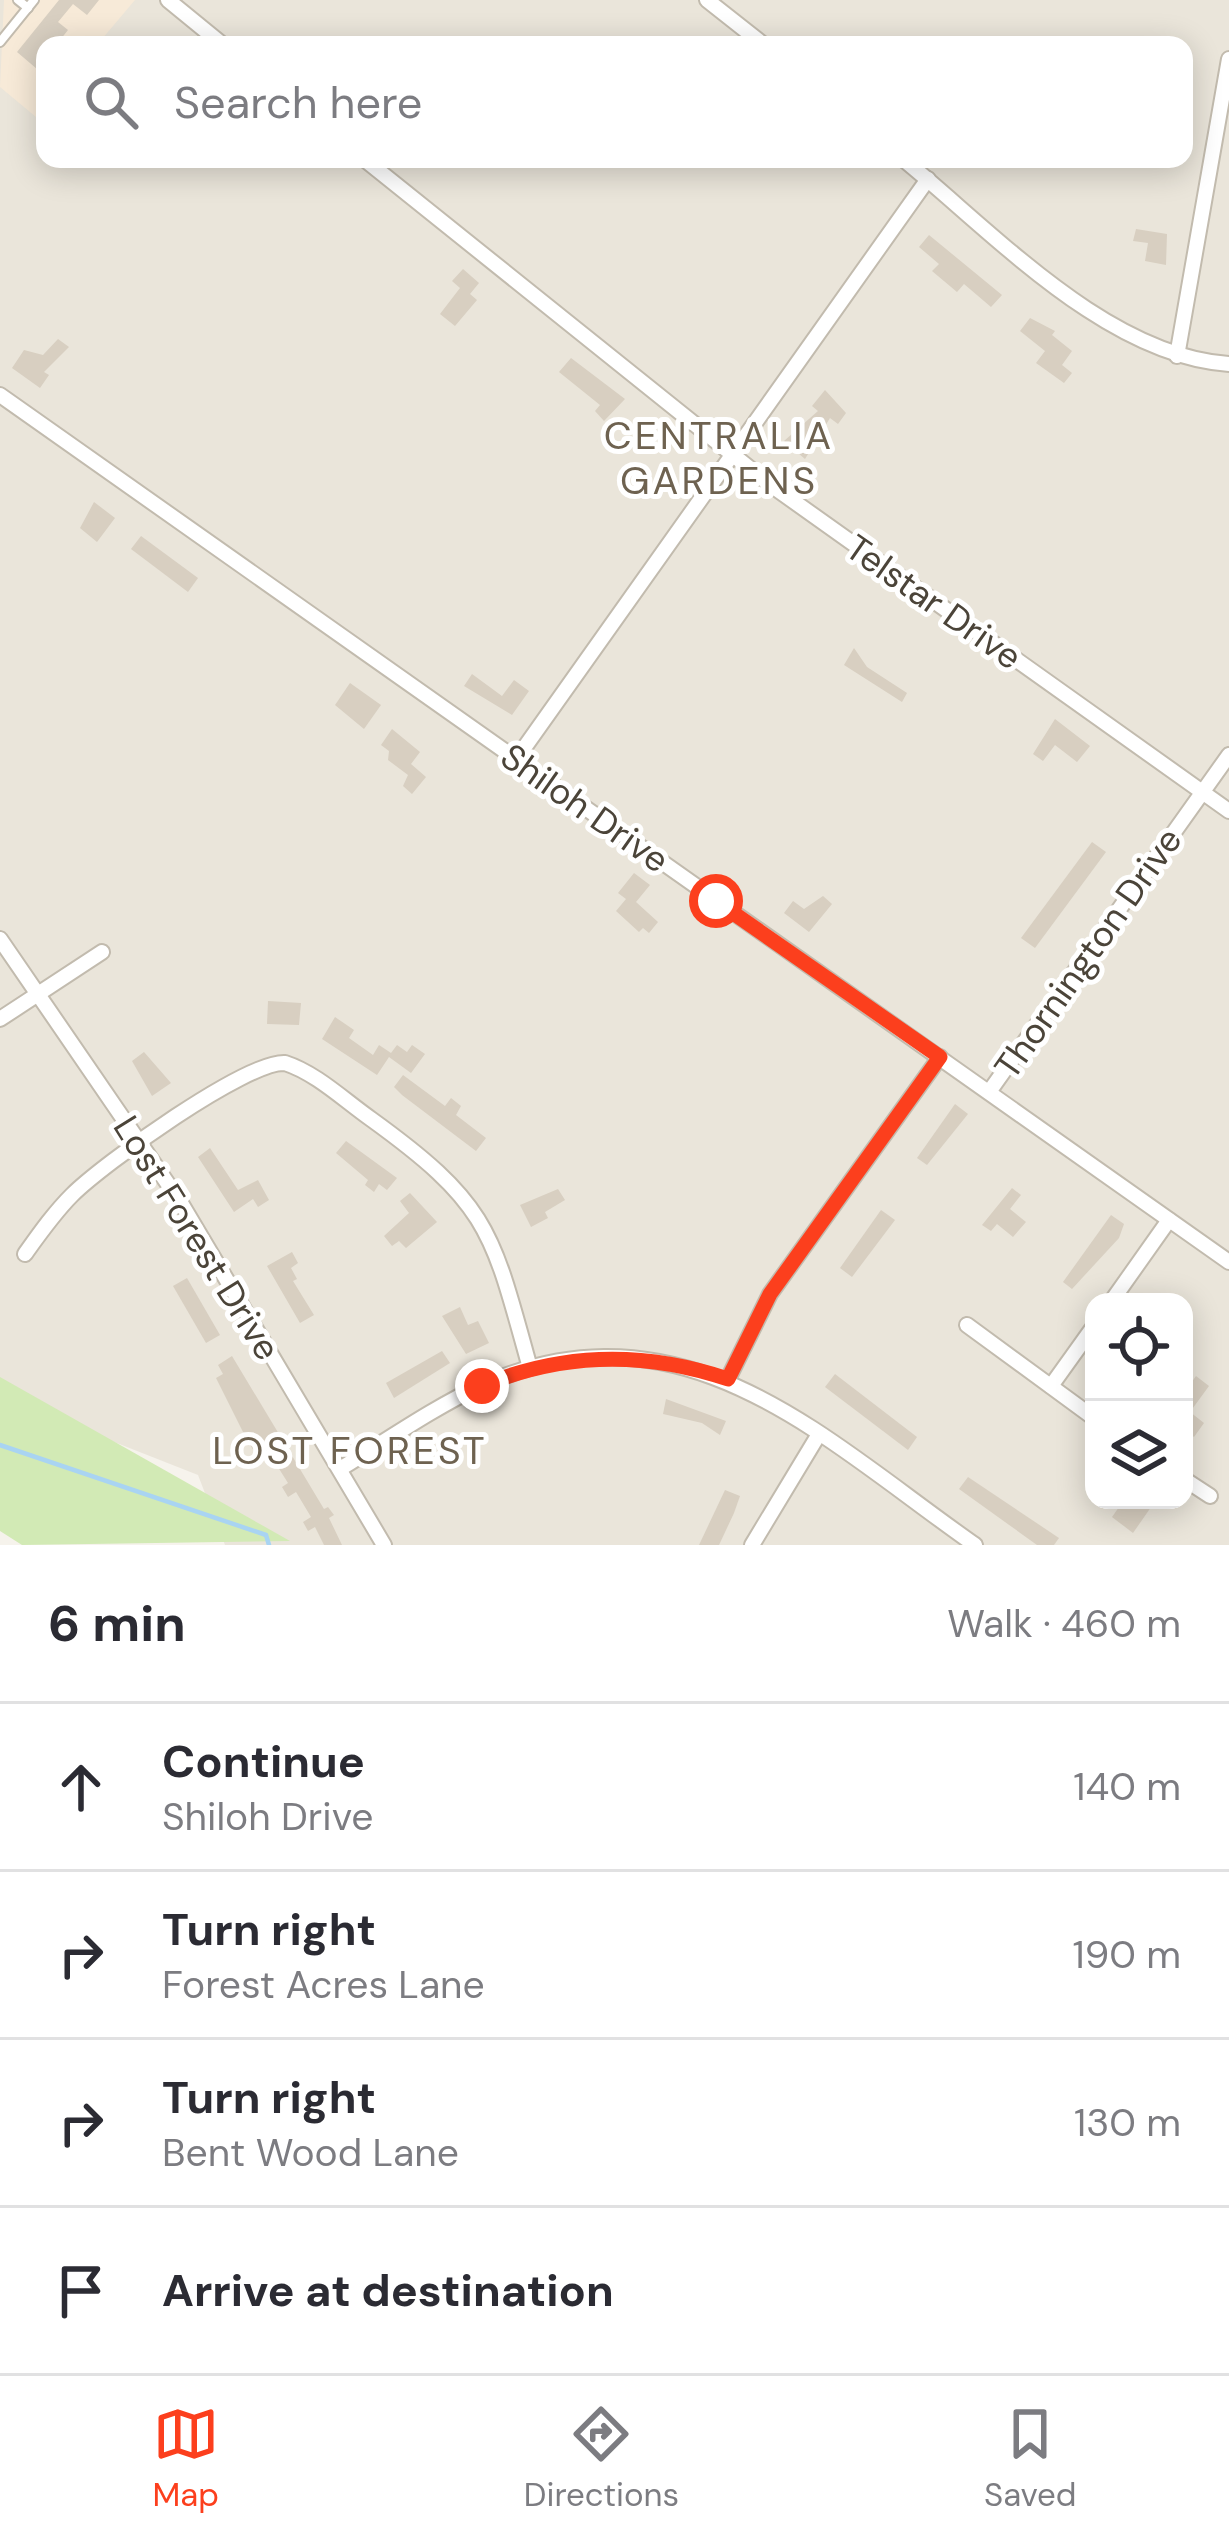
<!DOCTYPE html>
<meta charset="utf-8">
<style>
body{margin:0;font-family:"DM Sans",sans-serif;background:#f2f2f3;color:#2b2b33}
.controls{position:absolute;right:36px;bottom:36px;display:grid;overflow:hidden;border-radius:24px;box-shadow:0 6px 30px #0003}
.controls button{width:108px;height:108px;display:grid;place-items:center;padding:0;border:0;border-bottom:3px solid #e1e1e2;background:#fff;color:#2b2b33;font:60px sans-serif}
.stop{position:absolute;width:36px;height:36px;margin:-27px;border:9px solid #fc3f1d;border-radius:50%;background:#fff}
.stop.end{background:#fc3f1d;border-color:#fff;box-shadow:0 3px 12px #0008}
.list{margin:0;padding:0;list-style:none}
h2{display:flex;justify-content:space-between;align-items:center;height:156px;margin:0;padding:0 48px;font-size:51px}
h2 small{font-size:39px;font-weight:400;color:#7c7c81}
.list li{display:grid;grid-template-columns:78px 1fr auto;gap:36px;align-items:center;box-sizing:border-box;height:168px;padding:0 48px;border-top:3px solid #e1e1e2}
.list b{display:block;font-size:45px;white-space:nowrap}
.list p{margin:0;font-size:39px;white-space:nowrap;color:#7c7c81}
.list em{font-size:39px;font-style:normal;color:#7c7c81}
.icon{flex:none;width:66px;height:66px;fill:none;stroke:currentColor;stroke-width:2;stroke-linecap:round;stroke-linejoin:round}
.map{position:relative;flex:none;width:1229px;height:1545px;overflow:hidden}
.search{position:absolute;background:#fff;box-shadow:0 6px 30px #0003;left:36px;right:36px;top:36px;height:132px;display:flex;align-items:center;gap:30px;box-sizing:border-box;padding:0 42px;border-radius:24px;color:#7c7c81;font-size:45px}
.sheet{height:828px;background:#fff}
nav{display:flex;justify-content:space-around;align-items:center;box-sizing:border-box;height:168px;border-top:3px solid #e1e1e2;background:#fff;font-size:33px;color:#7c7c81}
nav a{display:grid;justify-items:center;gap:6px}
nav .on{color:#fc3f1d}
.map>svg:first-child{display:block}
.residential{fill:#eae5da;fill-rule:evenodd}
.commercial{fill:#f7ead8}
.green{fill:#d2eab5}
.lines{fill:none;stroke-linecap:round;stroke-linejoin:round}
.stream{stroke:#a9d4f2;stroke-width:4.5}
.building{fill:#d8cfc1}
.lane-casing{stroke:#c2bbae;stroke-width:12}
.street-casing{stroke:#c2bbae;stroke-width:18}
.lane{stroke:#fff;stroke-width:8}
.street{stroke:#fff;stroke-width:14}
.route{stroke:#fc3f1d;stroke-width:15}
.labels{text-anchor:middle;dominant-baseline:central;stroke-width:10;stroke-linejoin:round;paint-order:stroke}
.street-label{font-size:36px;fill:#4b4439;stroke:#fff}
.neighbourhood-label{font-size:39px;letter-spacing:3px;fill:#6e6250;stroke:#fff}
</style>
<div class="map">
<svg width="1229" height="1545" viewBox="0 0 1229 1545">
<rect width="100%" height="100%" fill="#f6f3ec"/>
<path class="residential" d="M0 0H1229V1545H225L198 1475 0 1397ZM45 45H1184V159H45ZM1094 1302H1184V1500H1094Z"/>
<path class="commercial" d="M4 0H135L97 45H45V107L36 117 0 87Z"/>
<path class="green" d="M0 1377 290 1541 22 1545 0 1531Z"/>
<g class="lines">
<path class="stream" d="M0 1445 266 1535 269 1545"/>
</g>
<g class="building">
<path d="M59 0H99L87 15 73 4 58 22 68 30 56 45H45V59L37 69 17 52Z"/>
<path d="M1136 229 1167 234 1166 265 1145 261 1148 243 1133 241Z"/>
<path d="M929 235 1002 295 991 307 964 284 957 292 932 271 939 264 919 247Z"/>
<path d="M463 269 479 283 470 294 477 300 455 326 440 314 460 288 452 281Z"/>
<path d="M1030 318 1055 331 1052 335 1072 351 1062 365 1072 373 1064 383 1036 363 1045 351 1020 331Z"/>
<path d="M58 339 69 347 44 372 49 375 40 388 12 368 24 350 43 355Z"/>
<path d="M571 358 625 399 604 421 595 411 600 405 559 372Z"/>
<path d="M825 390 846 413 838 424 830 418 805 459 784 441 818 411 812 406Z"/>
<path d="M94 502 115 518 97 542 80 528Z"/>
<path d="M141 536 198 578 188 592 131 549Z"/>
<path d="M854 648 867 667 907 693 902 702 844 665Z"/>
<path d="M472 674 502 696 514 680 529 691 512 715 464 686Z"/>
<path d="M350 683 381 705 364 729 335 705Z"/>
<path d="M1055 719 1090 746 1077 762 1055 745 1043 761 1033 754Z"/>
<path d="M392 729 420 752 411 764 426 777 412 794 403 786 408 775 388 760 389 751 381 745Z"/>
<path d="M1092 842 1106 852 1035 948 1021 938Z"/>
<path d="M634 873 650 885 636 902 658 922 649 933 643 928 639 932 616 911 626 899 618 893Z"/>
<path d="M823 896 832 904 809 932 784 913 793 901 804 909Z"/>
<path d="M268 1001 301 1003 299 1025 267 1024Z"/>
<path d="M335 1017 354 1030 349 1038 373 1055 379 1045 391 1053 397 1045 407 1052 412 1045 425 1054 411 1073 389 1057 377 1075 322 1039Z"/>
<path d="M144 1052 171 1083 152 1096 132 1061Z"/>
<path d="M403 1075 445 1106 451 1098 461 1106 456 1115 486 1138 476 1151 402 1095 394 1087Z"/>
<path d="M955 1104 968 1114 927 1165 917 1158Z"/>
<path d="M346 1141 397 1178 387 1190 379 1184 374 1192 365 1185 368 1180 336 1153Z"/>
<path d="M210 1148 238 1190 258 1180 269 1200 258 1207 253 1199 234 1212 198 1157Z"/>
<path d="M1012 1188 1021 1195 1010 1209 1026 1222 1013 1237 997 1224 991 1231 982 1225Z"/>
<path d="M558 1189 565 1200 545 1212 548 1218 531 1227 520 1205Z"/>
<path d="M410 1193 437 1222 406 1248 399 1241 392 1246 384 1236 409 1213 400 1201Z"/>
<path d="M881 1210 895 1220 852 1277 840 1268Z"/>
<path d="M1111 1215 1124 1224 1119 1238 1072 1289 1063 1282Z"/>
<path d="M292 1252 298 1263 291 1268 297 1279 293 1281 314 1315 300 1323 267 1266Z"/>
<path d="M187 1278 220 1335 206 1343 173 1286Z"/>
<path d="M460 1307 468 1325 478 1321 489 1343 466 1354 442 1316Z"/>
<path d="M442 1351 450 1363 394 1398 386 1383Z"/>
<path d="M232 1356 324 1509 328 1507 334 1515 329 1518 342 1545H324L315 1527 308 1531 303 1522 311 1517 296 1492 288 1497 282 1487 288 1483 264 1445 254 1451 247 1440 216 1378 223 1374 218 1365Z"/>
<path d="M835 1374 917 1437 908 1450 825 1387Z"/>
<path d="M1196 1376 1209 1386 1190 1412 1204 1423 1194 1437 1184 1429V1393Z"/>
<path d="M666 1399 726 1421 720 1435 702 1423 663 1414Z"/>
<path d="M968 1477 1059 1538 1054 1545H1037L959 1489Z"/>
<path d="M725 1490 740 1496 734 1513 719 1545H699Z"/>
<path d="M1124 1500H1156L1133 1533 1112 1517Z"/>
</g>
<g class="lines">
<g class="lane-casing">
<g id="lane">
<path d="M18 0 28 8"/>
<path d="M0 42 34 0"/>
</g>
</g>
<g class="street-casing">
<g id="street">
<path d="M168 0 223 45"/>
<path d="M707 0 764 45"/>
<path d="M364 159 768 483 1229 811"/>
<path d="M903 159C995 234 1107 356 1229 364"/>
<path d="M1177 356 1229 59"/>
<path d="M0 395 1229 1262"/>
<path d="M517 758 928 179"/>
<path d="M0 939 181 1203 384 1545"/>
<path d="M0 1019 102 952"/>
<path d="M989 1092 1229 755"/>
<path d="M25 1254C40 1233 54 1213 72 1195 103 1164 246 1061 285 1063 316 1073 344 1100 371 1119 490 1205 492 1231 530 1368"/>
<path d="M1111 1302 1169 1220"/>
<path d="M967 1325 1094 1418"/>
<path d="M728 1379 770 1294 940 1057"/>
<path d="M1051 1386 1094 1326"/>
<path d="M340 1469C386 1441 433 1408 482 1385 684 1296 822 1438 975 1545"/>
<path d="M1184 1479 1210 1496"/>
<path d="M752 1545 819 1434"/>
</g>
</g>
<use href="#lane" class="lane"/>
<use href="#street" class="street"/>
</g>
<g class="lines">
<path class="route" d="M482 1386C563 1352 645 1351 728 1379L770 1294 940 1057 716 901"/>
</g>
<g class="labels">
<g class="street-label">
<text transform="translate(934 602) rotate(35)">Telstar Drive</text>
<text transform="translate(585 808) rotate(35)">Shiloh Drive</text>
<text transform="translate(1088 953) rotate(-55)">Thornington Drive</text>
<text transform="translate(197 1238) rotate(58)">Lost Forest Drive</text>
</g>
<g class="neighbourhood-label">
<text x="719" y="435">CENTRALIA<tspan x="719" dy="45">GARDENS</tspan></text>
<text x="350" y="1450">LOST FOREST</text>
</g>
</g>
</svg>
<div class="controls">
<button><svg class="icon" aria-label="locate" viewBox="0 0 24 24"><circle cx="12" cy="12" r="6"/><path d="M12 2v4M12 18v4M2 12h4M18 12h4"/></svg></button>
<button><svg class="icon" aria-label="layers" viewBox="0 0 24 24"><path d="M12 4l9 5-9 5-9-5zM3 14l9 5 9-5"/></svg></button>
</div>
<div class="stop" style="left:716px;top:901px"></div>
<div class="stop end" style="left:482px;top:1386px"></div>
<div class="search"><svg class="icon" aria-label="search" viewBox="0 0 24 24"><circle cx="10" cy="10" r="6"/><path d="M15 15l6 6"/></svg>Search here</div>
</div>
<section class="sheet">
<h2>6 min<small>Walk · 460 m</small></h2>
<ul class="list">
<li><svg class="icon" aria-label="ahead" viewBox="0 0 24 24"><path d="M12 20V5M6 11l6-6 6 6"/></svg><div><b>Continue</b><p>Shiloh Drive</p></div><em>140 m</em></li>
<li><svg class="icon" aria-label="right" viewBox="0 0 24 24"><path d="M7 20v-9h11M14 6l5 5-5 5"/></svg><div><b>Turn right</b><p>Forest Acres Lane</p></div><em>190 m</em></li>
<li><svg class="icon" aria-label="right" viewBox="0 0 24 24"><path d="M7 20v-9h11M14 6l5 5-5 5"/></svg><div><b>Turn right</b><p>Bent Wood Lane</p></div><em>130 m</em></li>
<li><svg class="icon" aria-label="arrive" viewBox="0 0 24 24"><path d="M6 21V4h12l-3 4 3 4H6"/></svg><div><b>Arrive at destination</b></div></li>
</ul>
</section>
<nav>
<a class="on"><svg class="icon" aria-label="map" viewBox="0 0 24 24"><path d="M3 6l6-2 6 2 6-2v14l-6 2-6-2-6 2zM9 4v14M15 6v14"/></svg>Map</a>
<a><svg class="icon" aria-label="directions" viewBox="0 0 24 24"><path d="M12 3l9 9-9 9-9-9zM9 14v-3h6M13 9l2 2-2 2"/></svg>Directions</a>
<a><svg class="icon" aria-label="saved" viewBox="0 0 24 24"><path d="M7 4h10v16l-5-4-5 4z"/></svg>Saved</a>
</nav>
